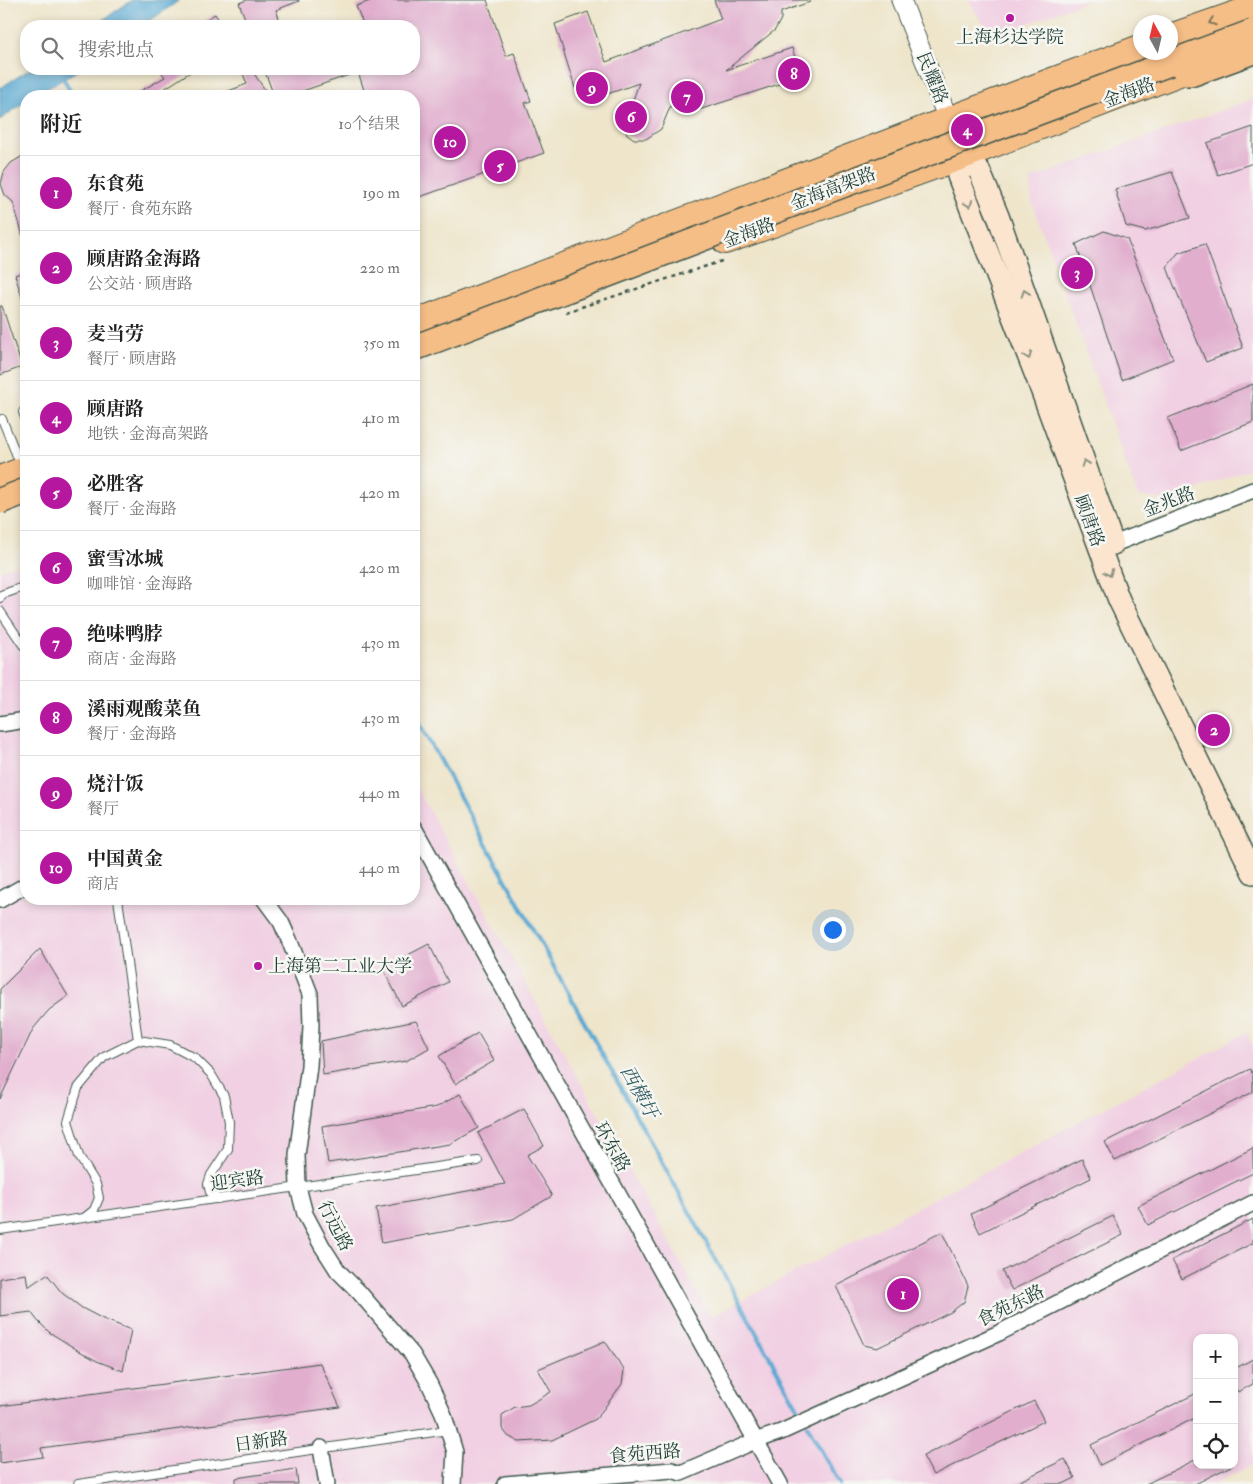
<!DOCTYPE html>
<html lang="zh">
<meta charset="utf-8">
<style>
body{margin:0;font-family:"IM FELL Double Pica","Noto Serif SC",serif;background:#f6f6f6;color:#222}
.controls{position:absolute;right:15px;bottom:15px;display:grid;overflow:hidden;border-radius:10px;box-shadow:0 2px 8px #0003}
.controls button{width:45px;height:45px;display:grid;place-items:center;padding:0;border:0;border-bottom:1px solid #e0e0e0;background:#fff;color:#222;font:25px sans-serif}
.compass{position:absolute;left:1133px;top:15px;width:45px;height:45px;border-radius:50%;background:#fff;box-shadow:0 2px 8px #0003;rotate:352deg}
.you{position:absolute;left:832px;top:929px;width:18px;height:18px;margin:-12px;border:4px solid #fff;border-radius:50%;background:#1a73e8;box-shadow:0 0 0 8px #1a73e833}
.badge{display:grid;place-items:center;width:32px;height:32px;border-radius:50%;background:#b5179e;color:#fff;font-size:16px;font-weight:700}
.pin{position:absolute;translate:-50% -50%;border:2px solid #fff;box-shadow:0 1px 5px #0006}
.list{margin:0;padding:0;list-style:none}
h2{display:flex;justify-content:space-between;align-items:center;height:65px;margin:0;padding:0 20px;font-size:21px}
h2 small{font-size:16px;font-weight:400;color:#767676}
.list li{display:grid;grid-template-columns:32px 1fr auto;gap:15px;align-items:center;box-sizing:border-box;height:75px;padding:0 20px;border-top:1px solid #e0e0e0}
.list b{display:block;font-size:19px;white-space:nowrap}
.list p{margin:0;font-size:16px;white-space:nowrap;color:#767676}
.list em{font-size:16px;font-style:normal;color:#767676}
.icon{flex:none;width:28px;height:28px;fill:none;stroke:currentColor;stroke-width:2;stroke-linecap:round;stroke-linejoin:round}
.map{position:relative;flex:none;width:1253px;height:1484px;overflow:hidden}
.search{position:absolute;background:#fff;box-shadow:0 2px 8px #0003;left:20px;top:20px;width:400px;height:55px;display:flex;align-items:center;gap:12px;box-sizing:border-box;padding:0 18px;border-radius:20px;color:#767676;font-size:19px}
.panel{position:absolute;background:#fff;box-shadow:0 2px 8px #0003;left:20px;top:90px;width:400px;height:815px;border-radius:20px}
.map>svg:first-child{display:block}
.built{fill:#f1d0e3;fill-rule:evenodd}
.water{fill:#58a8d2;stroke:#3c7283}
.lines{fill:none;stroke-linecap:round;stroke-linejoin:round}
.stream{stroke:#58a8d2;stroke-width:4}
.building{fill:#e1aece}
.service-casing{stroke:#3e564b;stroke-width:10}
.minor-casing{stroke:#3e564b;stroke-width:18}
.tertiary-casing{stroke:#3e564b;stroke-width:21}
.secondary-casing{stroke:#3e564b;stroke-width:24}
.primary-casing{stroke:#3e564b;stroke-width:26}
.path{stroke:#3e564b;stroke-width:2.5;stroke-dasharray:4 4;stroke-linecap:butt}
.service{stroke:#fff;stroke-width:8}
.minor{stroke:#fff;stroke-width:15}
.tertiary{stroke:#fff;stroke-width:19}
.secondary{stroke:#fbe5cf;stroke-width:21}
.primary{stroke:#f6be87;stroke-width:24}
.trunk-bridge-casing{stroke:#3e564b;stroke-width:28;stroke-linecap:butt}
.trunk-bridge{stroke:#f6be87;stroke-width:25}
.oneway{stroke:#807759}
.oneway2{stroke:#8d9182}
.poi-dot{fill:#b5179e;stroke:#f6f6f2;stroke-width:2}
.labels{text-anchor:middle;dominant-baseline:central;stroke-width:5;stroke-linejoin:round;paint-order:stroke}
.poi-label{font-size:18px;fill:#1f3d34;stroke:#f6f6f2}
.street-label{font-size:18px;fill:#1f3d34;stroke:#f6f6f2}
.water-label{font-size:19px;font-style:italic;fill:#305d63;stroke:#f6f6f2}
</style>
<div class="map">
<svg width="1253" height="1484" viewBox="0 0 1253 1484">
<rect width="100%" height="100%" fill="#f6f6f2"/>
<filter id="ink" filterUnits="userSpaceOnUse"><feTurbulence type="fractalNoise" baseFrequency=".02" numOctaves="2"/><feDisplacementMap in="SourceGraphic" scale="10" xChannelSelector="R" yChannelSelector="G"/><feConvolveMatrix kernelMatrix="1 2 1 2 8 2 1 2 1" color-interpolation-filters="sRGB"/></filter>
<filter id="wash" filterUnits="userSpaceOnUse"><feTurbulence type="fractalNoise" baseFrequency=".0096" numOctaves="4" result="noise"/><feDisplacementMap in="SourceGraphic" scale="20" xChannelSelector="R" yChannelSelector="G"/><feGaussianBlur stdDeviation="1.12" result="paint"/><feColorMatrix in="noise" values="0 0 0 0 0 0 0 0 0 0 0 0 0 0 0 0 0 1.4 0 .05"/><feComposite in="paint" operator="in"/></filter>
<g filter="url(#wash)">
<rect width="100%" height="100%" fill="#eee5cb"/>
<g class="built">
<path d="M968 0H1089L992 37Z"/>
<path d="M1253 99V468L1167 500 1138 496 1032 202 1031 179Z"/>
<path d="M26 562V899H414V783L711 1317 1246 1033 1253 1046V1464L1214 1484H0V571ZM1197 1338H1234V1465H1197Z"/>
</g>
<g class="water">
<path d="M132 0H180L142 26H94Z"/>
<path d="M30 69H80L35 96H26V101L0 120V88Z"/>
</g>
<g class="lines">
<g class="stream">
<path d="M62 76 73 96"/>
<path d="M414 714 804 1419"/>
<path d="M807 1425 840 1484"/>
</g>
</g>
<g id="blocks">
<g class="building">
<path d="M247 0H299V1L276 10 282 26H248L239 3Z"/>
<path d="M373 0H487L506 56 514 53 531 101 525 103 544 153 414 199V96H366L358 72 288 96H274L264 69H414V26H364L356 6Z"/>
<path d="M714 0H810V2L781 12V19L775 30 726 70 792 48 801 77 683 115 675 95 661 129 646 139H634L626 133 627 117 639 83 593 99 584 95 575 88 555 24 588 12 606 62 721 19Z"/>
<path d="M215 14 223 26H196Z"/>
<path d="M159 69H195L161 91 164 96H132L165 77Z"/>
<path d="M241 69H251L269 96H218V95L247 84Z"/>
<path d="M1253 127V163L1218 175 1207 143Z"/>
<path d="M26 154V236H23L13 202 5 195 1 184 4 172 11 163Z"/>
<path d="M1172 172 1190 218 1145 231 1126 226 1115 189Z"/>
<path d="M1104 231 1127 239 1173 359 1122 380 1076 244Z"/>
<path d="M1205 244 1243 348 1206 362 1173 283 1167 267 1178 253Z"/>
<path d="M26 271V304H24L15 275Z"/>
<path d="M0 306H2L22 367 0 375Z"/>
<path d="M1253 384V422L1181 451 1168 418Z"/>
<path d="M429 944 448 982 402 1006 383 968Z"/>
<path d="M40 949 68 996 49 1010 33 1029 0 1099V989Z"/>
<path d="M416 1021 429 1048 406 1061 323 1075 321 1041Z"/>
<path d="M478 1033 494 1061 455 1084 439 1056Z"/>
<path d="M1250 1069 1253 1075V1092L1115 1161 1105 1142Z"/>
<path d="M460 1094 479 1128 450 1144 328 1163 322 1126 437 1107Z"/>
<path d="M524 1109 544 1146 527 1155 552 1196 513 1219 382 1243 376 1208 505 1184 478 1133Z"/>
<path d="M1253 1148V1173L1148 1225 1138 1206Z"/>
<path d="M1082 1159 1091 1178 980 1233 971 1214Z"/>
<path d="M1113 1216 1123 1235 1012 1290 1002 1271Z"/>
<path d="M1253 1219V1243L1182 1279 1172 1260Z"/>
<path d="M942 1232 968 1286 964 1302 951 1312 877 1348 864 1345 836 1286Z"/>
<path d="M26 1274 28 1287 47 1274 62 1293 82 1308 103 1319 131 1330 123 1371 97 1361 76 1349 49 1332 37 1320 31 1312 0 1316V1278Z"/>
<path d="M605 1341 624 1370 622 1384 596 1419 552 1440 519 1442 508 1436 502 1428V1415L515 1407 529 1405 551 1392 538 1369Z"/>
<path d="M1253 1359V1384L1238 1392 1234 1385V1369Z"/>
<path d="M320 1363 340 1407 41 1448 43 1457 0 1463V1406Z"/>
<path d="M1197 1393V1417L1100 1465 1091 1445Z"/>
<path d="M1034 1401 1044 1421 933 1475 923 1456Z"/>
<path d="M1065 1459 1075 1478 1063 1484H1014Z"/>
<path d="M1197 1459V1465H1233L1195 1484H1146Z"/>
<path d="M296 1469 298 1484H236V1478Z"/>
</g>
</g>
</g>
<g filter="url(#ink)">
<use href="#blocks" fill-opacity="0" stroke="#3e564b" stroke-width="1"/>
<g class="lines">
<g class="service-casing">
<g id="service">
<path d="M23 412 26 420"/>
<path d="M2 419 21 466"/>
<path d="M0 598 1 595 26 586"/>
<path d="M0 611 23 645 26 647"/>
<path d="M138 1040 170 1045 195 1058 211 1074 224 1096 229 1122 228 1149 211 1175 208 1184 210 1192 218 1199"/>
<path d="M84 1218 94 1210 99 1198 96 1184 79 1156 68 1121 78 1088 104 1057 138 1040 118 899"/>
<path d="M0 1230 478 1161"/>
<path d="M78 1484 448 1430"/>
</g>
</g>
<g class="minor-casing">
<g id="minor">
<path d="M1106 547 1253 490"/>
<path d="M0 724 26 720"/>
<path d="M414 828 780 1484"/>
<path d="M264 899 281 922 290 942 310 994 311 1026 309 1066 297 1155 298 1187 305 1214 322 1246 338 1271 359 1292 412 1354 429 1383 443 1413 455 1452 453 1484"/>
<path d="M0 900 26 885"/>
<path d="M321 1448 327 1484"/>
<path d="M505 1484 672 1470 681 1473 755 1441 781 1432 999 1333 1253 1203"/>
</g>
</g>
<g class="tertiary-casing">
<path id="tertiary" d="M901 0 948 119"/>
</g>
<g class="secondary-casing">
<g id="secondary">
<path d="M955 142 960 158 958 176 1038 381 1119 600 1253 873"/>
<path d="M960 158 979 170 998 216 1113 544"/>
</g>
</g>
<g class="primary-casing">
<g id="primary">
<path d="M1170 36 1253 7"/>
<path d="M725 242 960 158 1205 64"/>
<path d="M414 322 948 119 1140 47"/>
<path d="M0 478 26 468"/>
</g>
</g>
<path class="path" d="M566 312 725 260"/>
<use href="#service" class="service"/>
<use href="#minor" class="minor"/>
<use href="#tertiary" class="tertiary"/>
<use href="#secondary" class="secondary"/>
<use href="#primary" class="primary"/>
<g class="trunk-bridge-casing">
<g id="trunk-bridge">
<path d="M1186 73H1193L1253 51"/>
<path d="M414 348 834 188 1253 32"/>
<path d="M0 501 26 491"/>
</g>
</g>
<use href="#trunk-bridge" class="trunk-bridge"/>
</g>
<defs><path id="oneway-chevron" d="M-2-3.5L2.5 0L-2 3.5" fill="none" stroke-width="1.6" stroke-linecap="round" stroke-linejoin="round" transform="scale(1.25)"/></defs>
<use class="oneway" href="#oneway-chevron" transform="translate(1212 22) rotate(160)"/>
<g class="oneway2">
<use href="#oneway-chevron" transform="translate(969 204) rotate(69)"/>
<use href="#oneway-chevron" transform="translate(1025 293) rotate(-109)"/>
<use href="#oneway-chevron" transform="translate(1028 356) rotate(69)"/>
<use href="#oneway-chevron" transform="translate(1085 463) rotate(-109)"/>
<use href="#oneway-chevron" transform="translate(1109 573) rotate(69)"/>
</g>
</g>
<g class="poi-dot">
<circle cx="1010" cy="18" r="5"/>
<circle cx="258" cy="966" r="5"/>
</g>
<g class="labels">
<g class="poi-label">
<text x="1010" y="37">上海杉达学院</text>
<text x="268" y="966" text-anchor="start">上海第二工业大学</text>
</g>
<g class="street-label">
<text transform="translate(932 78) rotate(68)">民耀路</text>
<text transform="translate(1129 93) rotate(-21)">金海路</text>
<text transform="translate(833 189) rotate(-21)">金海高架路</text>
<text transform="translate(749 233) rotate(-20)">金海路</text>
<text transform="translate(1169 502) rotate(-21)">金兆路</text>
<text transform="translate(1089 521) rotate(70)">顾唐路</text>
<text transform="translate(612 1147) rotate(61)">环东路</text>
<text transform="translate(237 1181) rotate(-8)">迎宾路</text>
<text transform="translate(335 1226) rotate(63)">行远路</text>
<text transform="translate(1011 1306) rotate(-26)">食苑东路</text>
<text transform="translate(261 1442) rotate(-8)">日新路</text>
<text transform="translate(645 1454) rotate(-5)">食苑西路</text>
</g>
<g class="water-label">
<text transform="translate(639 1092) rotate(61)">西横圩</text>
</g>
</g>
</svg>
<div class="controls">
<button>+</button>
<button>−</button>
<button><svg class="icon" aria-label="locate" viewBox="0 0 24 24"><circle cx="12" cy="12" r="6"/><path d="M12 2v4M12 18v4M2 12h4M18 12h4"/></svg></button>
</div>
<svg class="compass" viewBox="-18 -18 36 36"><path d="M0-13l5 13h-10z" fill="#e53935"/><path d="M0 13l5-13h-10z" fill="#767676"/></svg>
<div class="you"></div>
<div class="pin badge" style="left:903px;top:1294px">1</div>
<div class="pin badge" style="left:1214px;top:730px">2</div>
<div class="pin badge" style="left:1077px;top:273px">3</div>
<div class="pin badge" style="left:967px;top:130px">4</div>
<div class="pin badge" style="left:500px;top:166px">5</div>
<div class="pin badge" style="left:631px;top:117px">6</div>
<div class="pin badge" style="left:687px;top:97px">7</div>
<div class="pin badge" style="left:794px;top:74px">8</div>
<div class="pin badge" style="left:592px;top:88px">9</div>
<div class="pin badge" style="left:450px;top:142px">10</div>
<div class="search"><svg class="icon" aria-label="search" viewBox="0 0 24 24"><circle cx="10" cy="10" r="6"/><path d="M15 15l6 6"/></svg>搜索地点</div>
<section class="panel">
<h2>附近<small>10个结果</small></h2>
<ul class="list">
<li><span class="badge">1</span><div><b>东食苑</b><p>餐厅 · 食苑东路</p></div><em>190 m</em></li>
<li><span class="badge">2</span><div><b>顾唐路金海路</b><p>公交站 · 顾唐路</p></div><em>220 m</em></li>
<li><span class="badge">3</span><div><b>麦当劳</b><p>餐厅 · 顾唐路</p></div><em>350 m</em></li>
<li><span class="badge">4</span><div><b>顾唐路</b><p>地铁 · 金海高架路</p></div><em>410 m</em></li>
<li><span class="badge">5</span><div><b>必胜客</b><p>餐厅 · 金海路</p></div><em>420 m</em></li>
<li><span class="badge">6</span><div><b>蜜雪冰城</b><p>咖啡馆 · 金海路</p></div><em>420 m</em></li>
<li><span class="badge">7</span><div><b>绝味鸭脖</b><p>商店 · 金海路</p></div><em>430 m</em></li>
<li><span class="badge">8</span><div><b>溪雨观酸菜鱼</b><p>餐厅 · 金海路</p></div><em>430 m</em></li>
<li><span class="badge">9</span><div><b>烧汁饭</b><p>餐厅</p></div><em>440 m</em></li>
<li><span class="badge">10</span><div><b>中国黄金</b><p>商店</p></div><em>440 m</em></li>
</ul>
</section>
</div>
